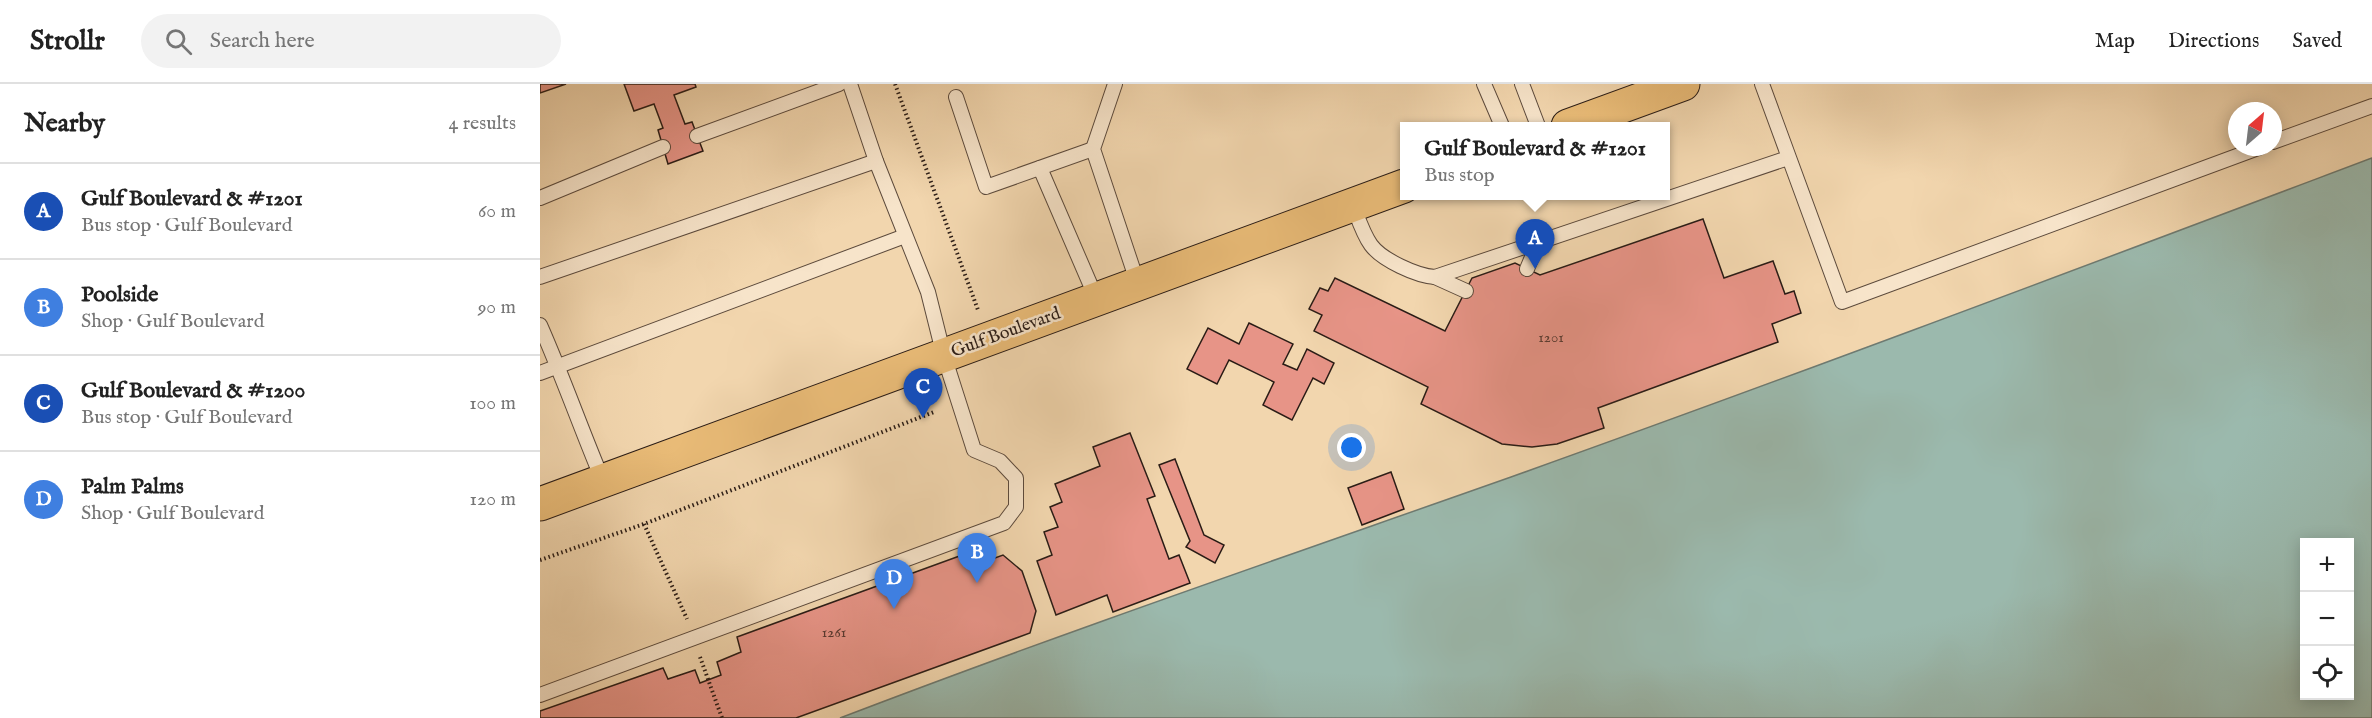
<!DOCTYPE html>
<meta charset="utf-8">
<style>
body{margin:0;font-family:"IM FELL English",serif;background:#f2f2f2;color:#222}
.controls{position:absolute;right:18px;bottom:18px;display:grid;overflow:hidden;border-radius:0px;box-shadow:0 3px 15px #0003}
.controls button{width:54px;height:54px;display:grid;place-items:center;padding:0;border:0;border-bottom:2px solid #e0e0e0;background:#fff;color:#222;font:30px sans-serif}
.compass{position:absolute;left:1688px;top:18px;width:54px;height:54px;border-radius:50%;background:#fff;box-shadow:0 3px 15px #0003;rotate:28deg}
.you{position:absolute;left:812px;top:364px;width:21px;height:21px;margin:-15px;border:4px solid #fff;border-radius:50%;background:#1a73e8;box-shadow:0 0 0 9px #1a73e833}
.badge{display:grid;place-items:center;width:39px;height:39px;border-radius:50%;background:#ea580c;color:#fff;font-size:20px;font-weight:700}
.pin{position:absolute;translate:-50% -50px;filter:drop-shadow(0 2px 3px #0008)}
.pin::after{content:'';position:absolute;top:32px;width:21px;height:18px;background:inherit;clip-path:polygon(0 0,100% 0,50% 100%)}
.popup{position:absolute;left:860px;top:38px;width:270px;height:78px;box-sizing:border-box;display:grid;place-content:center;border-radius:0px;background:#fff;filter:drop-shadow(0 2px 4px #0005);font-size:20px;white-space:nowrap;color:#767676}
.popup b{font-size:22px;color:#222}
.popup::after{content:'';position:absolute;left:50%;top:100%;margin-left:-12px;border:12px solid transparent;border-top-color:#fff}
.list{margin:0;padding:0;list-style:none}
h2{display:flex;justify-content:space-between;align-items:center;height:78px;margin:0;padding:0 24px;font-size:26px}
h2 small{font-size:20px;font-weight:400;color:#767676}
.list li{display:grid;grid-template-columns:39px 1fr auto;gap:18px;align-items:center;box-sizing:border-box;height:96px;padding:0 24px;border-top:2px solid #e0e0e0}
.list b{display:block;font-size:22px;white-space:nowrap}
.list p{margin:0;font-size:20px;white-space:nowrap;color:#767676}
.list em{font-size:20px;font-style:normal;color:#767676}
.icon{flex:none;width:33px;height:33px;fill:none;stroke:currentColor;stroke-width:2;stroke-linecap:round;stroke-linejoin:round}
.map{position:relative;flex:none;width:1832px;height:634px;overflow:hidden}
header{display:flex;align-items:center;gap:36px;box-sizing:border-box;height:84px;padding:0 30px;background:#fff;border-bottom:2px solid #e0e0e0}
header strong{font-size:28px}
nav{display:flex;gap:33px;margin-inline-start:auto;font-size:21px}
.search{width:420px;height:54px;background:#f2f2f2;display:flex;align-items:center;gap:15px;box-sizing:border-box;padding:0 21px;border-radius:33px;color:#767676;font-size:22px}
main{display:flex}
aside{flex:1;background:#fff}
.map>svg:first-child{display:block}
.water{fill:#9bb9ad;stroke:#6e7a71;stroke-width:1.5;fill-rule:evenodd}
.building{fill:#e79487;stroke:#2a1c16;stroke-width:1.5}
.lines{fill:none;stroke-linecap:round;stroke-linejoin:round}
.lane-casing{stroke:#5c4a3c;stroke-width:16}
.primary-casing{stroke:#2a1c16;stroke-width:35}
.path{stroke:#2a1c16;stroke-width:4;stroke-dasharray:1.5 3;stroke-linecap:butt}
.lane{stroke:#f7e4ca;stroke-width:14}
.primary{stroke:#e9bb77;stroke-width:33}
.labels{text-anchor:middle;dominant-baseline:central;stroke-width:5;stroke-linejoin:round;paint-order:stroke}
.number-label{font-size:15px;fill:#593a32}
.street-label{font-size:18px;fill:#2a1c16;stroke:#f7e4ca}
</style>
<header>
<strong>Strollr</strong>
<div class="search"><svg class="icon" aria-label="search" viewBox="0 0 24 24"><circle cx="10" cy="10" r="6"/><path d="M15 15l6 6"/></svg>Search here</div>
<nav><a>Map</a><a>Directions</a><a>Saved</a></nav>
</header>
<main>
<aside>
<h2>Nearby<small>4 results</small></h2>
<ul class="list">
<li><span class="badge" style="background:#1a4fb4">A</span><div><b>Gulf Boulevard &amp; #1201</b><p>Bus stop · Gulf Boulevard</p></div><em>60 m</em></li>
<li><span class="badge" style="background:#3f7fe0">B</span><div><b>Poolside</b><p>Shop · Gulf Boulevard</p></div><em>90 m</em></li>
<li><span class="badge" style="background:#1a4fb4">C</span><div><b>Gulf Boulevard &amp; #1200</b><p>Bus stop · Gulf Boulevard</p></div><em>100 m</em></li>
<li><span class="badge" style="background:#3f7fe0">D</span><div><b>Palm Palms</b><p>Shop · Gulf Boulevard</p></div><em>120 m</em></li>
</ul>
</aside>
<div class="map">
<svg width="1832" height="634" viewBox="0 0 1832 634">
<rect width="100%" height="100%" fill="#f2d6ae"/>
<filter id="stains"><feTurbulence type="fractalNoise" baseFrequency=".00333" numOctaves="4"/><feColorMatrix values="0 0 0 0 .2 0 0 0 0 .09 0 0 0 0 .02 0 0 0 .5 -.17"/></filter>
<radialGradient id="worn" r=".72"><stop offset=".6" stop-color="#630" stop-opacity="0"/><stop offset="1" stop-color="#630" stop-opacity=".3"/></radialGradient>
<path class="water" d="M1832 74V634H300C522 549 747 472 971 393 1259 290 1545 182 1832 74ZM1764 458H1810V612H1764Z"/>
<g class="building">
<path d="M0 0H26L0 9Z"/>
<path d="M84 0H155L156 3 134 11 145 40 152 38 163 67 128 80 118 46 123 44 114 20 94 27Z"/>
<path d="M1163 135 1184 194 1233 177 1245 210 1254 207 1261 229 1232 240 1238 258 1058 324 1064 344 1017 360 992 363 962 360 881 320 888 303 774 247 782 231 769 225 780 204 788 207 795 194 905 247 932 194 975 179 1000 191Z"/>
<path d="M709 239 753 260 743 280 757 286 767 265 794 279 784 300 773 294 752 336 723 321 734 298 689 276 677 300 647 285 668 244 699 260Z"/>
<path d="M590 349 615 412 607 415 629 475 639 471 650 499 573 528 567 511 516 531 497 477 512 471 504 448 518 443 510 423 522 418 515 400 560 382 553 363Z"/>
<path d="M635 375 664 451 684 461 675 479 646 463 650 457 619 381Z"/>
<path d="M851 388 864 425 822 441 808 404Z"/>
<path d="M425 470 430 483 463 471 482 487 496 527 490 549 256 634H0V627L123 584 128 595 155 586 160 599 181 591 177 578 201 568 197 553Z"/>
</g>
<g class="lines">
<g class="lane-casing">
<g id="lane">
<path d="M575 0 553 65 598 200"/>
<path d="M944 0 962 42"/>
<path d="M982 0 998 42"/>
<path d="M1222 0 1302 218 1721 63"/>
<path d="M416 13 446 103 553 65"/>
<path d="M157 52 299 0"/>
<path d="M1733 58 1832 22"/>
<path d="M500 84 557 216"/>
<path d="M0 114 123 63"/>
<path d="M813 121C818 134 823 150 831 161 842 176 877 192 895 193L1248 74"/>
<path d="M987 185 998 159"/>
<path d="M0 193 336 77"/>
<path d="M895 193 926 207"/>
<path d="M0 241C23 293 41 345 63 397"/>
<path d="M0 289 365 152"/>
<path d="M0 611 464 439 476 423V394L460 377 434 366 404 272 388 208 336 77 310 0"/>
</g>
</g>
<g class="primary-casing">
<g id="primary">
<path d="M1028 42 1143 0"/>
<path d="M0 420 864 102"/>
</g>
</g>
<g class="path">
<path d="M355 0 438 226"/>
<path d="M104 440 147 535"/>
<path d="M0 476 104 440 394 328"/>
<path d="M160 573 182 634"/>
</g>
<use href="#lane" class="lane"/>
<use href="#primary" class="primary"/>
</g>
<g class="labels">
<g class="number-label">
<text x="1011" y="253">1201</text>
<text x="294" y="548">1261</text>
</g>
<g class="street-label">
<text transform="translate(466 249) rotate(-20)">Gulf Boulevard</text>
</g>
</g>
<rect width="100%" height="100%" filter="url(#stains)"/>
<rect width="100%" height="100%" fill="url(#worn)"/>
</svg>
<div class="controls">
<button>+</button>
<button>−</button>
<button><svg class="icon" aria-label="locate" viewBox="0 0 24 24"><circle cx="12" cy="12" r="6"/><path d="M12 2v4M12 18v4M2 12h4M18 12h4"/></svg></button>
</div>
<svg class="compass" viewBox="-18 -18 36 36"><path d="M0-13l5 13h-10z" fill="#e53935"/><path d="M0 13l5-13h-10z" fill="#767676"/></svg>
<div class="you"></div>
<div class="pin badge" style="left:995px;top:185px;background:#1a4fb4">A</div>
<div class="popup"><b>Gulf Boulevard &amp; #1201</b>Bus stop</div>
<div class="pin badge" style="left:437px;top:499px;background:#3f7fe0">B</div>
<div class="pin badge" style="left:383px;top:334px;background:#1a4fb4">C</div>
<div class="pin badge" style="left:354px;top:525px;background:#3f7fe0">D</div>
</div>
</main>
